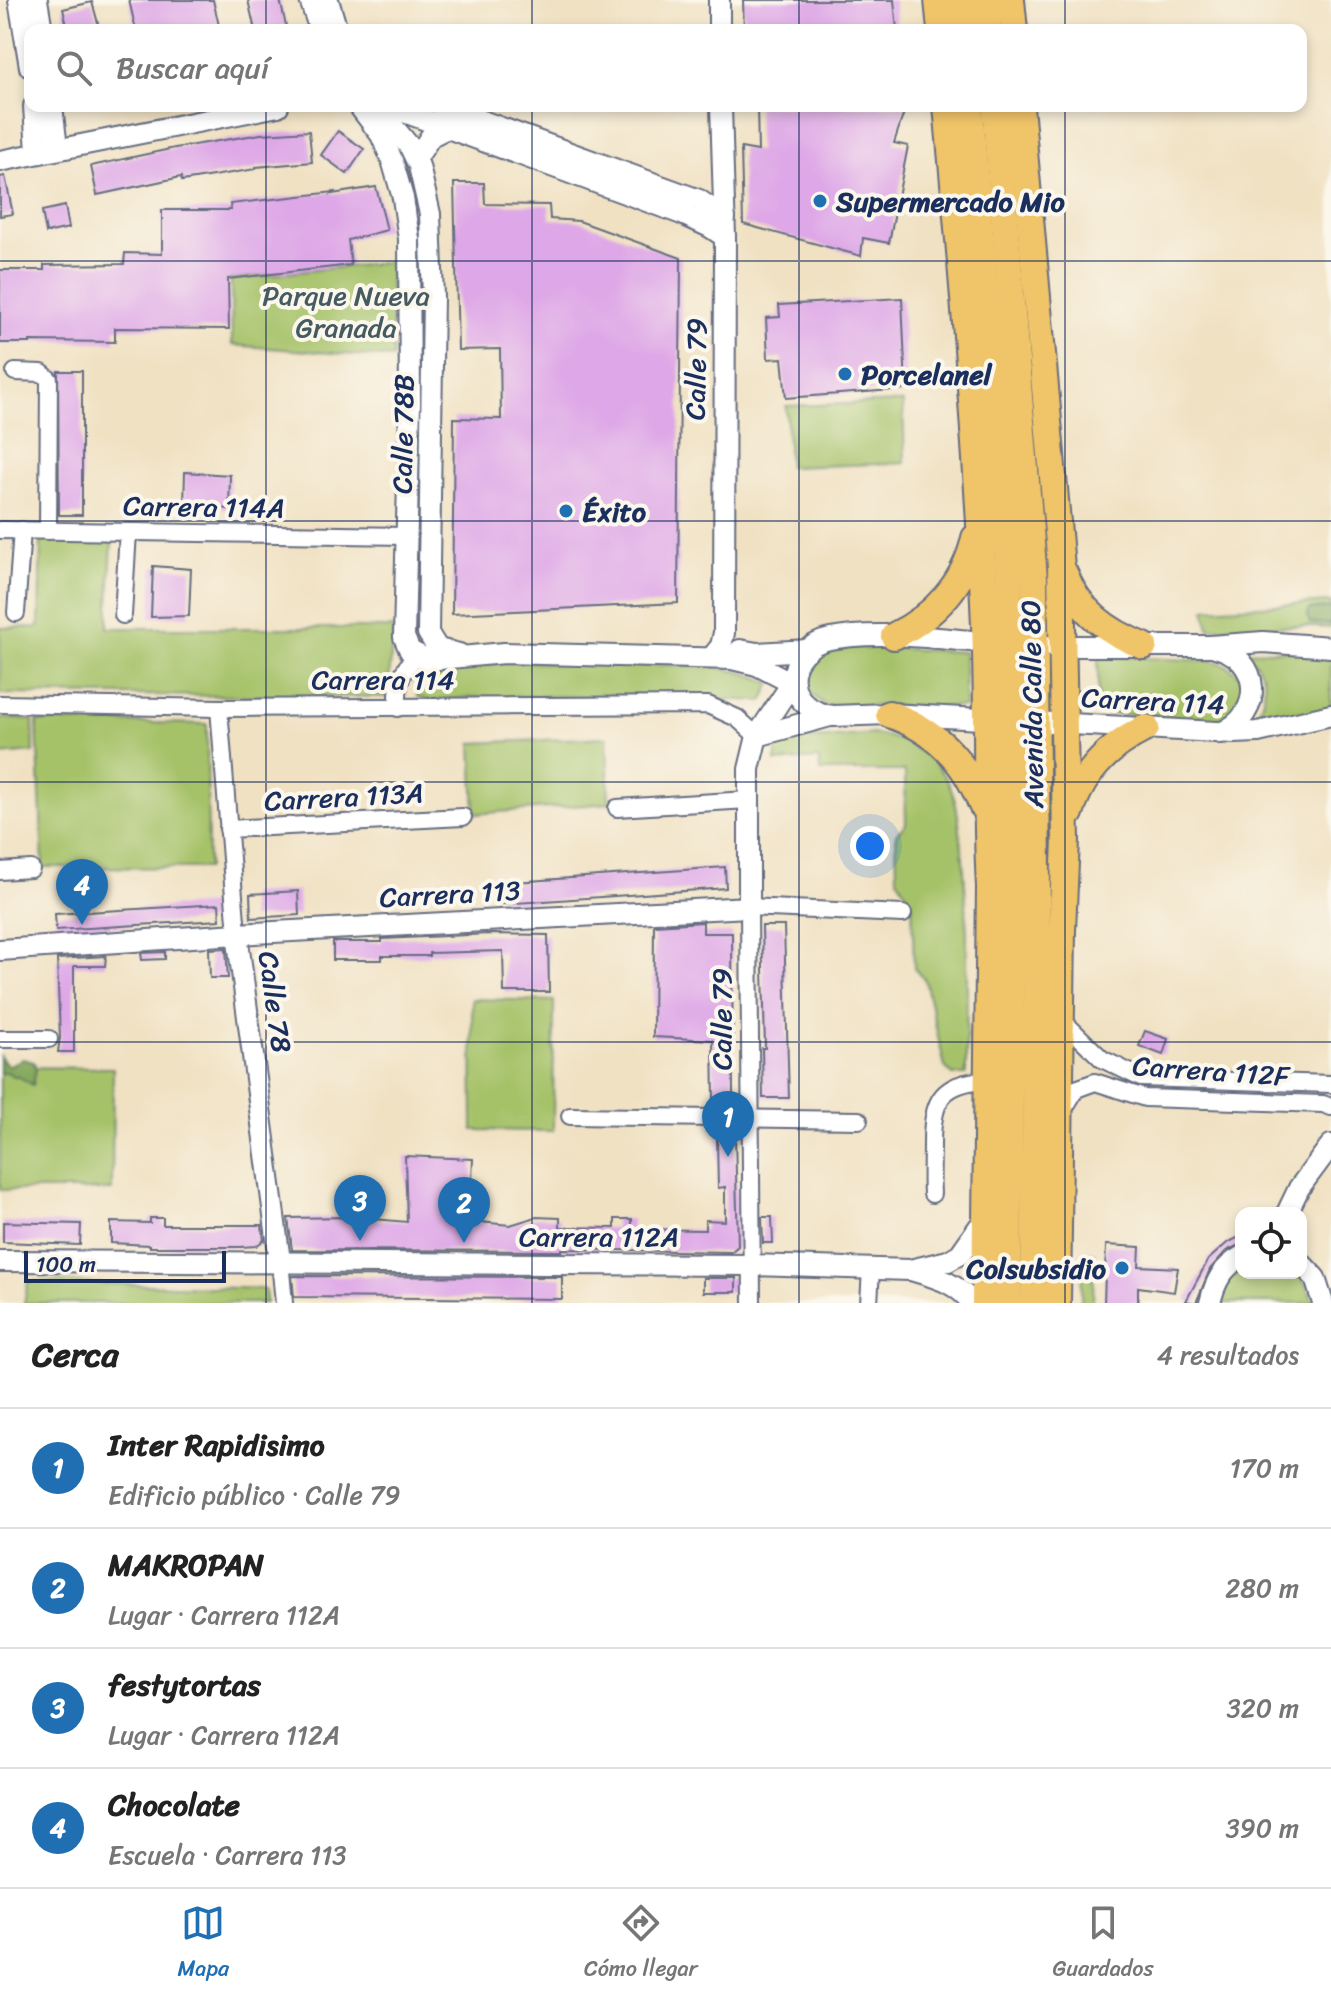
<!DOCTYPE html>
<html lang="es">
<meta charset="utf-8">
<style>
body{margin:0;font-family:Sriracha,sans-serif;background:#f2f2f2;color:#222}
.controls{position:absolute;right:24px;bottom:24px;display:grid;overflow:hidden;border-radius:16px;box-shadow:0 4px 12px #0003}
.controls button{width:72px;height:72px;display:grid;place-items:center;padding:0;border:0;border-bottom:2px solid #e0e0e0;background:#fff;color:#222;font:40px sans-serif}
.scale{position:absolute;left:24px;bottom:20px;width:202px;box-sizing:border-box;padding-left:8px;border:4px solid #1b2f5e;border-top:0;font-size:22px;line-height:28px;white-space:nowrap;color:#1b2f5e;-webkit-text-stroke:6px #fbf7ec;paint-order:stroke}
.you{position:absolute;left:870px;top:846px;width:28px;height:28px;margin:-20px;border:6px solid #fff;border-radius:50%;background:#1a73e8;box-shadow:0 0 0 12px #1a73e833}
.badge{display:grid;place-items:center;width:52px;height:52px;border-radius:50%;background:#1f6fb2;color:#fff;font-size:26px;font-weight:700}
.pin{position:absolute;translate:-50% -66px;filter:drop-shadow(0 2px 4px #0008)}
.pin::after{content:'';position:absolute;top:42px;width:28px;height:24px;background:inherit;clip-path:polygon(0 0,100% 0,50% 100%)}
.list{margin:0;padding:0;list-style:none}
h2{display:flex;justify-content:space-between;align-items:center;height:104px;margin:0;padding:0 32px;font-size:34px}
h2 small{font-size:26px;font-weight:400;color:#767676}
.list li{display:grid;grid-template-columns:52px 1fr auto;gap:24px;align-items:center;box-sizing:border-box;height:120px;padding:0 32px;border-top:2px solid #e0e0e0}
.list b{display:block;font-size:30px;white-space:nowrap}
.list p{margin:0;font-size:26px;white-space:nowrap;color:#767676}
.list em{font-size:26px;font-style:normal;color:#767676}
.icon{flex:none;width:44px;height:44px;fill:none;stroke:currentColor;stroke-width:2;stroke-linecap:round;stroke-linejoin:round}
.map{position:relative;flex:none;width:1331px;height:1303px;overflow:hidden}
.search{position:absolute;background:#fff;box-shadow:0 4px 12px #0003;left:24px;right:24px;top:24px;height:88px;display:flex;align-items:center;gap:20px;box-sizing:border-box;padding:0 28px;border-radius:16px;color:#767676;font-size:30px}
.sheet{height:584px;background:#fff}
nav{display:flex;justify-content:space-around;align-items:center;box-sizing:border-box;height:112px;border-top:2px solid #e0e0e0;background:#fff;font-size:22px;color:#767676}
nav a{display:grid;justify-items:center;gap:4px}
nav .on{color:#1f6fb2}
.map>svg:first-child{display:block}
.green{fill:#a6c269;stroke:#607864;stroke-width:2}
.forest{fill:#84a85d;stroke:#506c5e;stroke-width:2}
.building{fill:#dea7e7}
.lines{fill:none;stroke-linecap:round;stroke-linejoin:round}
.minor-casing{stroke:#666d81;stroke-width:20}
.tertiary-casing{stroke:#666d81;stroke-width:24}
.trunk-casing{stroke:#666d81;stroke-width:30}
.minor{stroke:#fff;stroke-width:16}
.tertiary{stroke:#fff;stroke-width:20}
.trunk{stroke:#f0c469;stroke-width:26}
.grid{fill:none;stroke:#1b2f5e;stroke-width:2;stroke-opacity:0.55}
.poi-dot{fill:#1f6fb2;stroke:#fbf7ec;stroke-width:3}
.labels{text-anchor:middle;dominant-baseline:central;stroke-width:8;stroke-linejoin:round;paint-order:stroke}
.poi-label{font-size:28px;font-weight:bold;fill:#1b2f5e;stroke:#fbf7ec;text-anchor:start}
.park-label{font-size:28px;fill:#455b61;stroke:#fbf7ec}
.street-label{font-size:28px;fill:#1b2f5e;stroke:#fbf7ec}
</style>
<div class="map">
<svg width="1331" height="1303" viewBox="0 0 1331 1303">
<rect width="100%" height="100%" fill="#fbf7ec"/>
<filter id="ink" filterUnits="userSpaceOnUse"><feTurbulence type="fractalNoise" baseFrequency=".0125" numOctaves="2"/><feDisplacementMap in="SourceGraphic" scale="16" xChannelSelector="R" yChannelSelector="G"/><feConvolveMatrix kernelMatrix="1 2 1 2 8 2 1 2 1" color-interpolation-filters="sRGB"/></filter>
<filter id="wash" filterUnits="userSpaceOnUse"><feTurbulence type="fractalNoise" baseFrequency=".006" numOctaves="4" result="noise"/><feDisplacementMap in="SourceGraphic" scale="32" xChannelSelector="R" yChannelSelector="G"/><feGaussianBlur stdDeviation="1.8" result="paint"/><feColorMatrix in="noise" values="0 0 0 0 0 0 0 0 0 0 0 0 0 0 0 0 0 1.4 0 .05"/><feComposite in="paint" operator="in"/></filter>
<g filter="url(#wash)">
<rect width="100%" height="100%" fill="#f0e1c2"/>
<g class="green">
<path d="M390 262 393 358 232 345 231 279Z"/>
<path d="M903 402 905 463 789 467 786 406Z"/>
<path d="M41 537 112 539 108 628H393L388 697 0 694V628L39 627Z"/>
<path d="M1331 602V628L1302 626 1209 628 1205 609Z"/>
<path d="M850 646 964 652 965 707 825 705C804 691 791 671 817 653 826 647 839 647 850 646Z"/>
<path d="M1285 650 1331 654V709L1251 726C1267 696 1273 679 1246 652Z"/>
<path d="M1098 656 1214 661C1220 663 1227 665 1232 669 1254 684 1239 712 1220 720L1098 713Z"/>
<path d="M516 661C552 664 587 665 623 665 673 665 724 661 771 683L763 701 650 696 479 697 432 701 418 697 414 679 420 672 432 669Z"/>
<path d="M0 718 33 720 34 752 0 755Z"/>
<path d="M37 721 207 724 208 868 43 867Z"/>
<path d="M874 734C902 737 930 753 945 777 958 798 959 824 962 848 970 923 966 1000 966 1075H953L945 1067 925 980 914 968 912 902 897 878 896 834 906 824 905 771H820L819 759 776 762V742Z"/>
<path d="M607 737 609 803 475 814 472 743Z"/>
<path d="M472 999 554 1001 553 1131 473 1130Z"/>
<path d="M0 1067 113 1068 112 1190H0Z"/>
<path d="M1083 1252 1094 1253 1093 1303H1081Z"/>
<path d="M1241 1267V1273H1299L1315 1303H1218L1232 1273Z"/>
<path d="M28 1281 265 1289 266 1303H24Z"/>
</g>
<g class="forest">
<path d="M1331 608V624L1310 623 1307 616 1310 609Z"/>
<path d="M0 1056 7 1066 23 1059 34 1062 36 1069 33 1085 17 1076H13L7 1072 0 1074Z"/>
</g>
<g id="blocks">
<g class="building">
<path d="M129 0H213L220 30H136Z"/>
<path d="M248 0H280L287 30H255Z"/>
<path d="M743 0H894L897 30H744Z"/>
<path d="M92 2 100 30H68L63 9Z"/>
<path d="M757 106H906L894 143 908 146 889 243 863 238 861 256 743 224 741 148 758 151Z"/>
<path d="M309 131 312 162 256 167V169L182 181 181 177 97 195 91 166 175 148 261 134Z"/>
<path d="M338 131 364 149 347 174 321 155Z"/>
<path d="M5 176 13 214 0 216V177Z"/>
<path d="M454 183H484L485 204 549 205 550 219 579 221 681 258 678 603 452 614 454 418 501 419 500 349 458 350Z"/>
<path d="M376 187 387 230 348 240 351 265 228 279 229 329 115 328V342L30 341V343H0V270H44V265L124 264 125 253 162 254V210H231L230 204 334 192 332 194Z"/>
<path d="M65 206 69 228 46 233 42 211Z"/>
<path d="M902 298 906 389 786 398 782 358 768 359 766 318 780 317 779 305Z"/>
<path d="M58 371H82V515H59Z"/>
<path d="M185 472 230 475 229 509 184 505Z"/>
<path d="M153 566 191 569 189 616 151 617Z"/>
<path d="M725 867 726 888 503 904 501 883Z"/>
<path d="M298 891 299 915 251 918 250 894Z"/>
<path d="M219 904 220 920 56 930 55 914Z"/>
<path d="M703 922V933H732L733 1102H714L713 1040 653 1037 654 925Z"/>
<path d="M762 926H784L789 1098H763L762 1048H765Z"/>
<path d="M489 934 548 935 549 992H504L503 951 429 953V956H382V960H333V942H382V939Z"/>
<path d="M226 948 228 978H210L209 949Z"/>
<path d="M165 952V959L142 960 141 953Z"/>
<path d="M106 956 105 966H74V1052H58L60 1038 57 959Z"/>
<path d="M1145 1031 1168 1039 1163 1055 1139 1046Z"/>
<path d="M735 1137 738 1246 731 1252 562 1249V1251L292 1250 288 1218 351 1217 407 1222 405 1156 473 1159 470 1221 510 1225 536 1217 560 1218V1227L615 1228V1219H632V1229L705 1230V1220L725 1221V1187L718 1188 717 1138Z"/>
<path d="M762 1217H772L773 1243H763Z"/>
<path d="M150 1218H163V1225H262L264 1240 256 1246 241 1247H150V1245L111 1243V1222L150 1223Z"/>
<path d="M3 1222 81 1224 80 1245 3 1242Z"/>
<path d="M1241 1236V1244L1226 1251 1210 1269 1196 1303 1186 1301 1208 1260 1227 1243Z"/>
<path d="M1106 1245 1140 1247 1139 1266 1178 1268 1174 1292 1138 1287V1303H1104Z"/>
<path d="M292 1276 562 1277V1299L294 1297Z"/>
<rect x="703" y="1278" width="33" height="14"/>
</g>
</g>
</g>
<g filter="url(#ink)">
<use href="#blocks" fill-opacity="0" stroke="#666d81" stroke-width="2"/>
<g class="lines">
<g class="minor-casing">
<g id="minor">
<path d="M15 372 42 373 49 379 48 531"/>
<path d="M0 530 406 536"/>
<path d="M16 613 22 530"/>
<path d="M123 615 128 532"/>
<path d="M0 704 219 708 708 705 737 718 757 736"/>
<path d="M219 708 237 934"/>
<path d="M398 708C397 686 400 670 417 656"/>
<path d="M617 808 748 800"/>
<path d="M228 829 463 817"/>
<path d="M0 871 31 869"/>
<path d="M1062 1020 1102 1059 1141 1078 1331 1084"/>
<path d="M0 1039H49"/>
<path d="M1062 1112 1076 1089 1095 1082 1145 1098 1323 1104 1331 1107"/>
<path d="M570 1116 859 1120"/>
<path d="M932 1194C931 1178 932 1161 932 1144 932 1100 941 1082 988 1080"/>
<path d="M280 1261 284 1303"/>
<path d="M752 1303 749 907 903 914"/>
<path d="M869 1303 871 1269"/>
</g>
</g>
<g class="tertiary-casing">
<g id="tertiary">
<path d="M19 0 30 67"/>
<path d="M37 0 42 30"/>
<path d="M310 0 320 30"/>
<path d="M328 0 337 30"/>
<path d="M719 30V0"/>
<path d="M34 106 37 152"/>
<path d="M52 106 57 148"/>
<path d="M359 106 381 135 392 160 403 198 409 239 410 403 404 637 410 651 428 660 504 653 732 659 757 665 792 683"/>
<path d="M376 106 410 147 419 166 430 214 433 297 428 633 438 649 459 654"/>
<path d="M388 106 682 214 710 227 725 237"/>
<path d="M441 106 699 200 725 218"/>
<path d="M416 159 431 136 447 128"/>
<path d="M0 161 278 106"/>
<path d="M998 643C945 640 882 629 830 639 782 649 780 709 833 716L889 714 1234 733 1258 732 1331 715"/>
<path d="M1050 646H1210L1263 642 1331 647"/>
<path d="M1215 647C1262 658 1265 715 1220 733"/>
<path d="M740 650 757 653 808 650"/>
<path d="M712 657 721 646 724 633 725 237 721 106"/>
<path d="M757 736 830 716"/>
<path d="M237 934 280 1261"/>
<path d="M0 950 237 934 749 907V769L757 736 792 683"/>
<path d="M1287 1213 1299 1188 1331 1145"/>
<path d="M0 1261 751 1265 910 1270 948 1261 960 1254 986 1217"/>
<path d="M1301 1263 1315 1278 1323 1303"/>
<path d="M914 1271C937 1278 957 1283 972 1303"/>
<path d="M1210 1303C1215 1282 1222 1268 1241 1257"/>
</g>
</g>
<g class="trunk-casing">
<g id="trunk">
<path d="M938 0 941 30"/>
<path d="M961 0 963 30"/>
<path d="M986 0 988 30"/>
<path d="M1011 0 1014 30"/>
<path d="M947 106C963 279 978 453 985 626 989 713 985 800 990 887L985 1303"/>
<path d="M969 106 1008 564 1012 857 1008 1303"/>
<path d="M995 106 1034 578 1037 869 1034 1303"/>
<path d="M1020 106 1061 567 1066 840 1062 930 1057 1303"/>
<path d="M1064 573C1079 611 1107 632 1144 646"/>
<path d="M894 636C935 616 965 583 975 538"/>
<path d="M889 714C936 730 964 759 982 805"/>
<path d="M1070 813C1082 773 1109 746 1146 728"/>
</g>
</g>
<use href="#minor" class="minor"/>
<use href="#tertiary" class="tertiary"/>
<use href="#trunk" class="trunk"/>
</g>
</g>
<path class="grid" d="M266 0V30M532 0V30M799 0V30M1065 0V30M266 106V1303M532 106V1303M799 106V1303M1065 106V1303M0 261H1331M0 521H1331M0 782H1331M0 1042H1331"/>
<g class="poi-dot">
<circle cx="820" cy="201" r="8"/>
<circle cx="845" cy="374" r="8"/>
<circle cx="566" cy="511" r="8"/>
<circle cx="1122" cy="1268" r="8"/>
</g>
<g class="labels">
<g class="poi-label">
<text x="836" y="201">Supermercado Mio</text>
<text x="861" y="374">Porcelanel</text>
<text x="582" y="511">Éxito</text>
<text x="1106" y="1268" text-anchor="end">Colsubsidio</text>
</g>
<g class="park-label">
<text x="346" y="295">Parque Nueva<tspan x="346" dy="32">Granada</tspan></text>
</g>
<g class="street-label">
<text transform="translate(696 369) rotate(-89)">Calle 79</text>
<text transform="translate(403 434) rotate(-89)">Calle 78B</text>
<text transform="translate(204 507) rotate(1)">Carrera 114A</text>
<text x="383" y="679">Carrera 114</text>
<text transform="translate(1153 701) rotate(3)">Carrera 114</text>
<text transform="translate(1032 704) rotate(-91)">Avenida Calle 80</text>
<text transform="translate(344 797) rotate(-3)">Carrera 113A</text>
<text transform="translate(450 894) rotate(-3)">Carrera 113</text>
<text transform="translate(275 1002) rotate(82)">Calle 78</text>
<text transform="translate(721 1019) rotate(-90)">Calle 79</text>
<text transform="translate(1211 1071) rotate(4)">Carrera 112F</text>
<text x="599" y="1236">Carrera 112A</text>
</g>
</g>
</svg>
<div class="controls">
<button><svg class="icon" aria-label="locate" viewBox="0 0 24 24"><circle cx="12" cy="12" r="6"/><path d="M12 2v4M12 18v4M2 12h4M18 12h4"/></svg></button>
</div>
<div class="scale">100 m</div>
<div class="you"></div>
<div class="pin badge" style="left:728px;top:1157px">1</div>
<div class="pin badge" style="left:464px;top:1243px">2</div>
<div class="pin badge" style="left:360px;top:1241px">3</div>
<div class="pin badge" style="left:82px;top:925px">4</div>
<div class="search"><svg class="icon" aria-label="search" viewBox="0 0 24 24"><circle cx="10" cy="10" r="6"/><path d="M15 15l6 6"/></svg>Buscar aquí</div>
</div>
<section class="sheet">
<h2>Cerca<small>4 resultados</small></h2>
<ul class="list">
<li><span class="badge">1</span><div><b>Inter Rapidisimo</b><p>Edificio público · Calle 79</p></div><em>170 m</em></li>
<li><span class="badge">2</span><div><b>MAKROPAN</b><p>Lugar · Carrera 112A</p></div><em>280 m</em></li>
<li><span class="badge">3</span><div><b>festytortas</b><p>Lugar · Carrera 112A</p></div><em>320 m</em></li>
<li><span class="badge">4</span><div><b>Chocolate</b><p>Escuela · Carrera 113</p></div><em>390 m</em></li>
</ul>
</section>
<nav>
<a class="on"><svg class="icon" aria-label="map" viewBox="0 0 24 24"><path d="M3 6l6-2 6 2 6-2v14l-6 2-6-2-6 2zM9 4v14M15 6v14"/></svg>Mapa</a>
<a><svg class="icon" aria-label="directions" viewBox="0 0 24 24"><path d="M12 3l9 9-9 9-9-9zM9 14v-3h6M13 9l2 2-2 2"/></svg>Cómo llegar</a>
<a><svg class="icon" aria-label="saved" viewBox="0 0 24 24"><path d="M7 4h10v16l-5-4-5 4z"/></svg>Guardados</a>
</nav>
